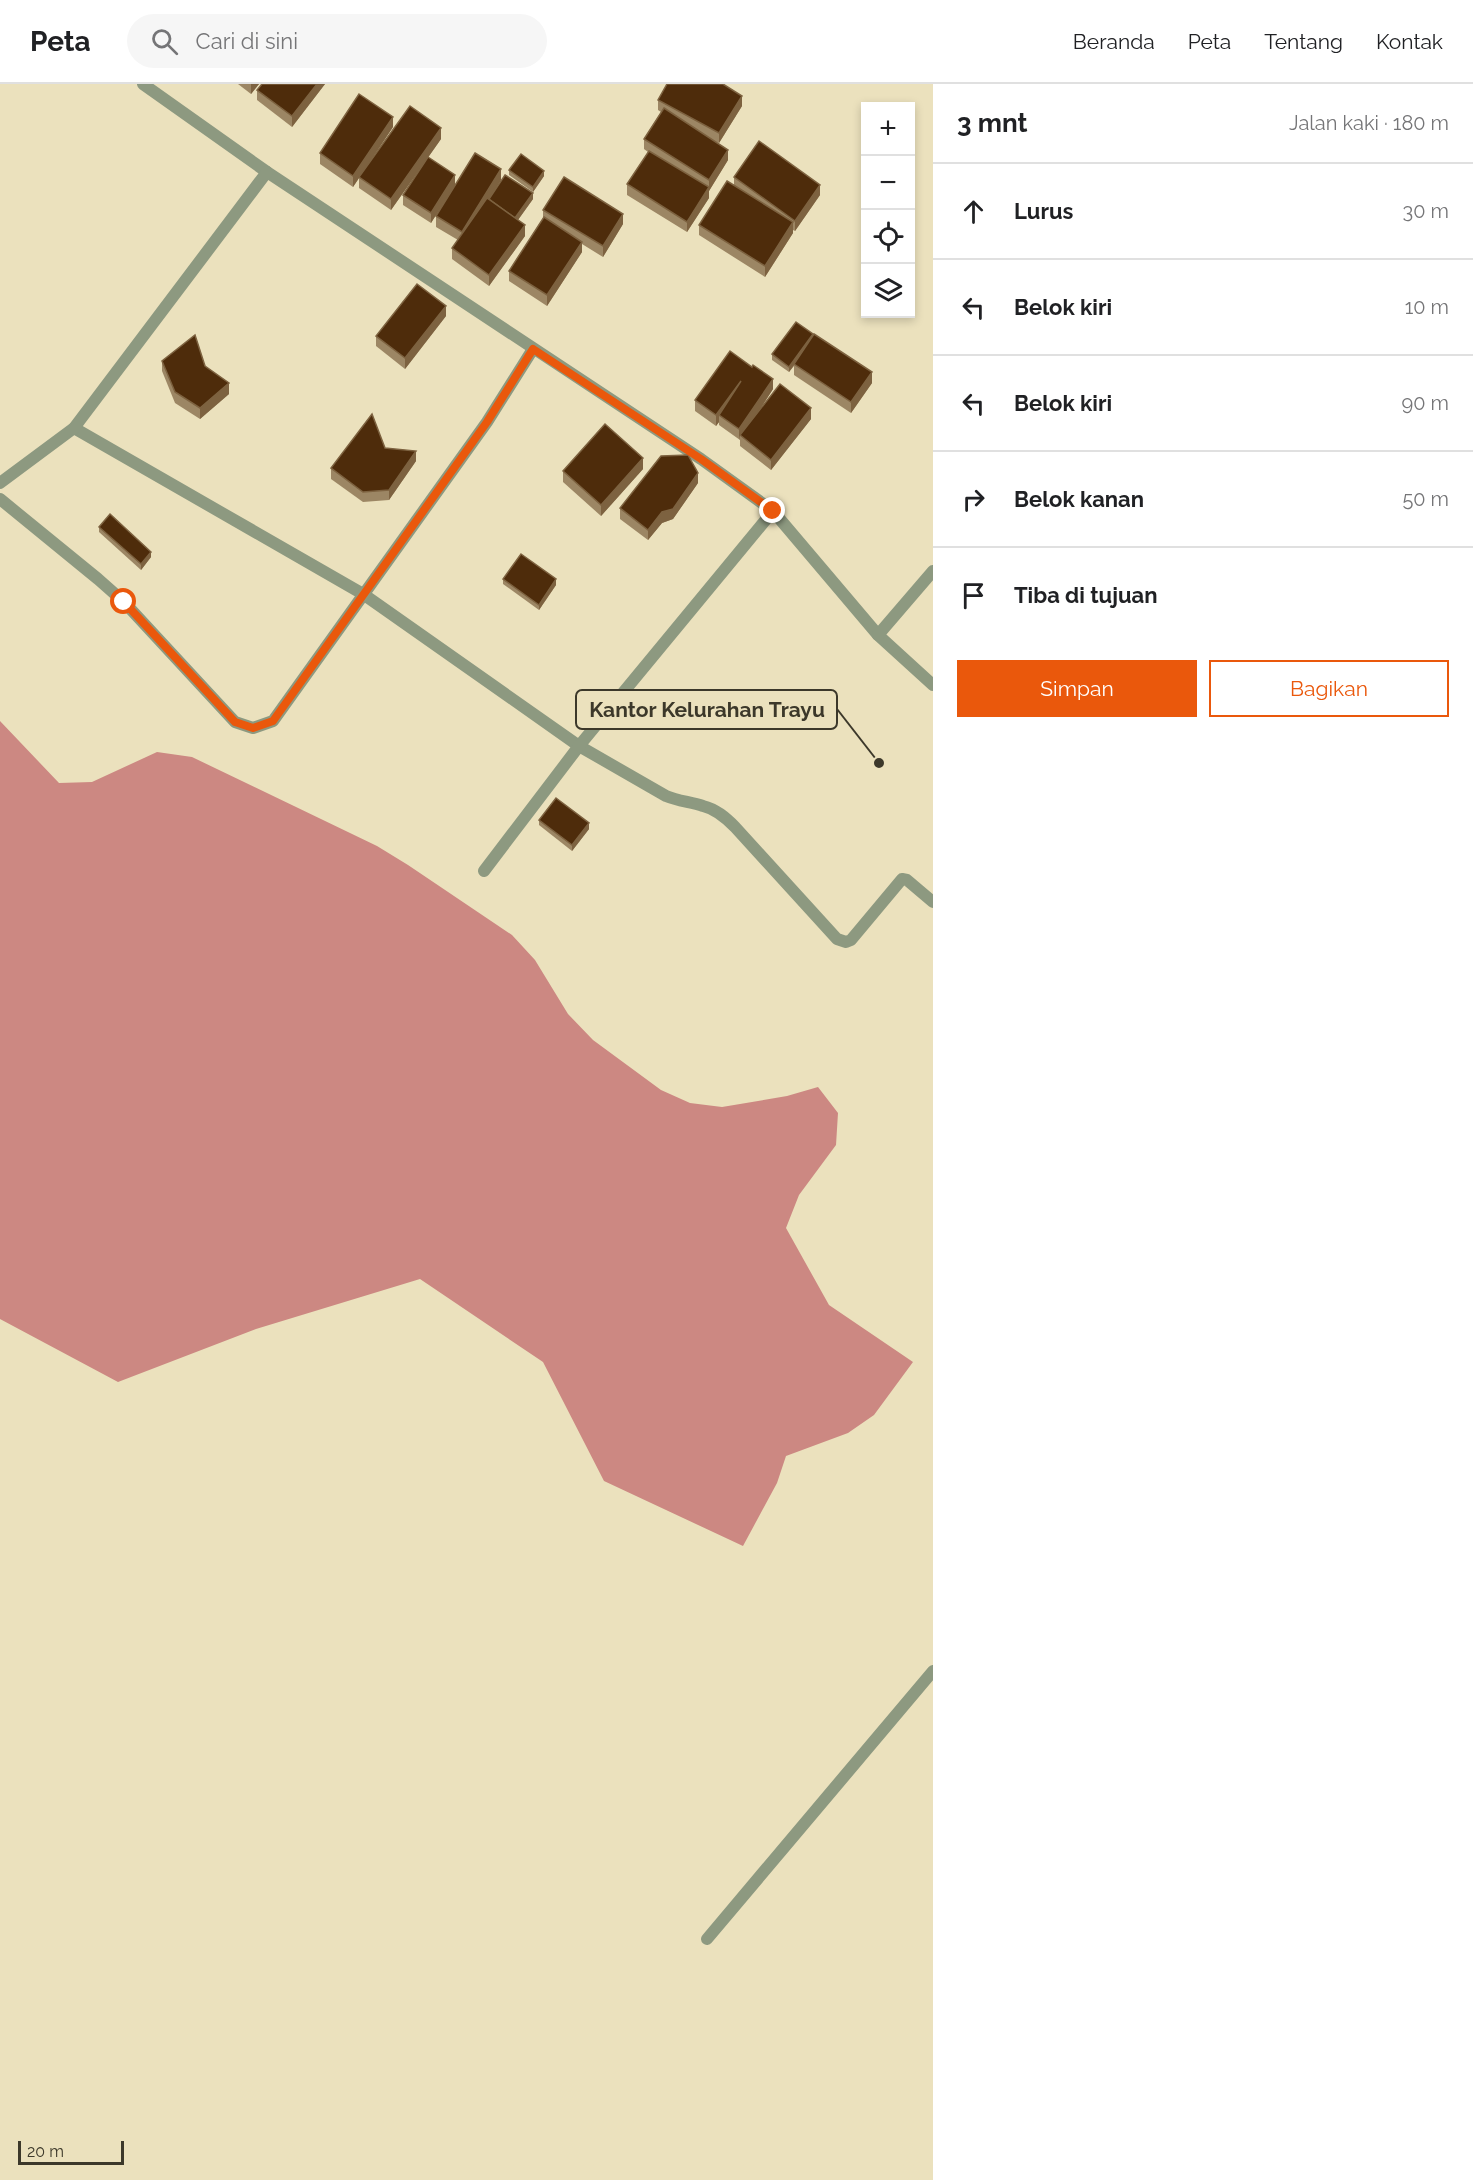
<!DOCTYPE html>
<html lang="id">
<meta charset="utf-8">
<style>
body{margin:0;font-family:Raleway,sans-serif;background:#f6f6f6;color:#202124}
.controls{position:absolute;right:18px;top:18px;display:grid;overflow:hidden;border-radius:0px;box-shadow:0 3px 9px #0003}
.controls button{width:54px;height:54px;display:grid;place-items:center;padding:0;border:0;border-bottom:2px solid #e0e0e0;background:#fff;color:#202124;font:30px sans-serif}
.scale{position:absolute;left:18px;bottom:15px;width:106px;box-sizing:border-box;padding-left:6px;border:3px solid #3c382a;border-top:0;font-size:16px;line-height:21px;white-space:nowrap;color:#3c382a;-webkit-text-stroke:4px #ebe1bd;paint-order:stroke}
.stop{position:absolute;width:18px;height:18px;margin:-14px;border:4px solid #ea580c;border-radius:50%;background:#fff}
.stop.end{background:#ea580c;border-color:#fff;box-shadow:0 2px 6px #0008}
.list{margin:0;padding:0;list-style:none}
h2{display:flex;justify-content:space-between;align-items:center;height:78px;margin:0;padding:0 24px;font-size:26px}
h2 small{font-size:20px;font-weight:400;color:#757577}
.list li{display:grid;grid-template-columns:39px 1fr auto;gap:18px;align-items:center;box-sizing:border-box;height:96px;padding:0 24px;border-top:2px solid #e0e0e0}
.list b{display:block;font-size:22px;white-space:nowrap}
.list em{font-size:20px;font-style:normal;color:#757577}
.actions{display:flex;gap:12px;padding:18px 24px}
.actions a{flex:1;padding:14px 0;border:2px solid #ea580c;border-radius:0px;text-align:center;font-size:21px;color:#ea580c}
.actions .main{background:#ea580c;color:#fff}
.icon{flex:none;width:33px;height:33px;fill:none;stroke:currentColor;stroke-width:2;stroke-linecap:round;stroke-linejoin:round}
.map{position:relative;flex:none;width:933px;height:2096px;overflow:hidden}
header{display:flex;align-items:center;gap:36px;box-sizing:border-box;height:84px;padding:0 30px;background:#fff;border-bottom:2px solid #e0e0e0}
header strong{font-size:28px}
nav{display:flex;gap:33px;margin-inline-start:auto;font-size:21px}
.search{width:420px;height:54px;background:#f6f6f6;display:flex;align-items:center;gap:15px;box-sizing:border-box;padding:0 21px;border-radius:33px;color:#757577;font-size:22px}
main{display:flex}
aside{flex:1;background:#fff}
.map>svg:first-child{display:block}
.forest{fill:#cc8882}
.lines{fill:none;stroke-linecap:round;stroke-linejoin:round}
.street{stroke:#8d9980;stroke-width:12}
.wall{fill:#9c8664}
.shaded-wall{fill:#7d6240}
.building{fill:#4e2c0b;stroke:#7d6240;stroke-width:1.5}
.route{stroke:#ea580c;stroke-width:8}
.leader{fill:none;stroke:#3c382a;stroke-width:2}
.callout-dot{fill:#3c382a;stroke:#ebe1bd;stroke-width:2}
.callout{fill:#ebe1bd;stroke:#3c382a;stroke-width:2}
.callout-label{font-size:21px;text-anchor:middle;font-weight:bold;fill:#3c382a}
</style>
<header>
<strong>Peta</strong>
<div class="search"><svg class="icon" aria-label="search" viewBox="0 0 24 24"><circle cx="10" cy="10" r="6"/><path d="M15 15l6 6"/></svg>Cari di sini</div>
<nav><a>Beranda</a><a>Peta</a><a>Tentang</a><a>Kontak</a></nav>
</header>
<main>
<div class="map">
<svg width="933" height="2096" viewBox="0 0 933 2096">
<rect width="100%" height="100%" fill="#ebe1bd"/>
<path class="forest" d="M0 637 59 699 92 698 157 668 192 673 377 762 408 781 512 851 535 876 568 930 593 956 661 1006 690 1019 722 1023 787 1012 818 1003 838 1029 836 1061 799 1111 786 1144 829 1221 913 1278 874 1331 848 1349 786 1372 777 1399 743 1462 604 1397 543 1278 420 1195 256 1245 118 1298 0 1235Z"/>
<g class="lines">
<g class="street">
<path d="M143 0 267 88 701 375 773 427 878 551 933 601"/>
<path d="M74 344 363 510 579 662 666 712C678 717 691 718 703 722 716 725 726 734 735 743L837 855 846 858 851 856 902 795 907 796 933 818"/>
<path d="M0 399 74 344 267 88"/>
<path d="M0 415 98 495 124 518 235 638 253 644 273 637 487 338 533 265"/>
<path d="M878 551 933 487"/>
<path d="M484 787 579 662 773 427"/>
<path d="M707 1855 933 1587"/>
</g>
</g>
<g class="wall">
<path d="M238 0H259L251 10Z"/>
<path d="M325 0 292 43 257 16V6Z"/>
<path d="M658 16 742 22 719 59 714 57 728 76 709 107V114L687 148 627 111V100L648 68 644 65V55L661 28 658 26Z"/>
<path d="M393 43 369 79 441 55 391 126 359 104V94L353 103 320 80V69Z"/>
<path d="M509 86 544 92 533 108 509 91Z"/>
<path d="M734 93 820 111 795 147 793 146V149L765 193 699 151V141L734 100Z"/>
<path d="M501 96 489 115H533L518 136 525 152 489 202 452 175V164L458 156 436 143V132L439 126 431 139 403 121V111L455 100Z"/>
<path d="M543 126 623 140 603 173 582 160V168L547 222 509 197V187L543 134Z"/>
<path d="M446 232 405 285 376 262V252Z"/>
<path d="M813 252 872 299 851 329 794 291V282L789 288 772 276V270Z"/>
<path d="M162 277 205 282 229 310 200 335 175 319 162 287Z"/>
<path d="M773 305 761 324 811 335 771 386 740 362V356L719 341V338L716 342 695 327V316Z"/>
<path d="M385 364 416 377 389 416 363 418 331 395V384Z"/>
<path d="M643 385 601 432 563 398V387Z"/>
<path d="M698 399 673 435 662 439 648 456 620 435V424Z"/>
<path d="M99 443 151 473 141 486 99 448Z"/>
<path d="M503 495 556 501 539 526 503 500Z"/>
<path d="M539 736 589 745 572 767 539 741Z"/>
</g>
<g class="shaded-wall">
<path d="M251 0H259L251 10Z"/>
<path d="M317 0H325L292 43V32Z"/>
<path d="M742 12V22L719 59V49Z"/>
<path d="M393 33V43L353 103V92Z"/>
<path d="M441 44V55L391 126V115Z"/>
<path d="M728 66V76L709 107V114L687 148V138L709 104V96Z"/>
<path d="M501 85V96L462 159V148Z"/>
<path d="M544 87V92L533 108V103Z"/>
<path d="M455 91V101L431 139V129Z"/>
<path d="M820 101V111L795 147V137Z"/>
<path d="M533 109V115L515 140V134Z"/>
<path d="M623 130V140L603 173V162Z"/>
<path d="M793 138V149L765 193V182Z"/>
<path d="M525 141V152L489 202V191Z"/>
<path d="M582 158V168L547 222V211Z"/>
<path d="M446 222V232L405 285V274Z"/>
<path d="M813 250V255L789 288V283Z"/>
<path d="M872 288V299L851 329V318Z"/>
<path d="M773 295V305L742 353 740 351 739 356V345Z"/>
<path d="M741 297 719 331V338L716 342V331Z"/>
<path d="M229 299V310L200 335V324Z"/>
<path d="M811 324V335L771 386V376Z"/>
<path d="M416 367V377L389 416V406Z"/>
<path d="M643 374V385L601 432V421Z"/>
<path d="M698 389V399L673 435 662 439 648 456V446L662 428Z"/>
<path d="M151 468V473L141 486V480Z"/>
<path d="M556 495V501L539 526V521Z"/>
<path d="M589 739V745L572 767V761Z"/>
</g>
<g class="building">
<path d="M262 0H317L292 32 257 6Z"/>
<path d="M667 0H723L742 12 719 49 658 16Z"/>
<path d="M359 10 393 33 353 92 320 69Z"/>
<path d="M410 22 441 44 391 115 359 93Z"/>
<path d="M664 24 728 66 709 96 644 55Z"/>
<path d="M759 57 820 101 795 137 734 93Z"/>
<path d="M649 67 709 103 687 138 627 100Z"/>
<path d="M475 69 501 85 462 148 436 132Z"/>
<path d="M521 70 544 87 533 103 509 86Z"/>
<path d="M428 73 455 91 431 129 403 111Z"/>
<path d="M505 91 533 109 515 134 489 115Z"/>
<path d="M564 93 623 130 603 162 543 126Z"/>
<path d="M727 97 793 138 765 182 699 141Z"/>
<path d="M487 114 525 141 489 191 452 164Z"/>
<path d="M544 133 582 158 547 211 509 187Z"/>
<path d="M417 200 446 222 405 274 376 252Z"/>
<path d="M796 238 813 250 789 283 772 270Z"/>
<path d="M814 250 872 288 851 318 794 280Z"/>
<path d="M195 251 205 282 229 299 200 324 175 308 162 277Z"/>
<path d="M730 267 752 283 753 281 773 295 739 345 719 331 741 297 716 331 695 316Z"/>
<path d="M780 300 811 324 771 376 740 351Z"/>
<path d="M372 330 385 364 416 367 389 406 363 408 331 384Z"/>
<path d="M605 340 643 374 601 421 563 387Z"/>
<path d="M688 371 698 389 673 425 662 428 648 446 620 424 661 372Z"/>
<path d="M110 430 151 468 141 480 99 443Z"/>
<path d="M521 470 556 495 539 521 503 495Z"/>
<path d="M556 714 589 739 572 761 539 736Z"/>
</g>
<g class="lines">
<path class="route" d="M124 518 235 638 253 644 273 637 487 338 533 265 701 375 773 427"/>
</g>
<path class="leader" d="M879 679L837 625"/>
<circle class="callout-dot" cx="879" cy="679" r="6"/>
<rect class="callout" x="576" y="606" width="261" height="39" rx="6"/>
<g class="callout-label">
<text x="707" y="633">Kantor Kelurahan Trayu</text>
</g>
</svg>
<div class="controls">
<button>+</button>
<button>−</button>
<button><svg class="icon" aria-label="locate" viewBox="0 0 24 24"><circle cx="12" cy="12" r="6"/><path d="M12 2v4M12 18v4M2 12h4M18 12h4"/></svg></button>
<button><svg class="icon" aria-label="layers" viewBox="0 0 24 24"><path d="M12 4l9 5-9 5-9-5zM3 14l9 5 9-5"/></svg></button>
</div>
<div class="scale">20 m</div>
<div class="stop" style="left:124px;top:518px"></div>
<div class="stop end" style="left:773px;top:427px"></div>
</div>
<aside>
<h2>3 mnt<small>Jalan kaki · 180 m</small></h2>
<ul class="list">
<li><svg class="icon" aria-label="ahead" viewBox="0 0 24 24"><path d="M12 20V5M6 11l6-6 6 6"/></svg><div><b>Lurus</b></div><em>30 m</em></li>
<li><svg class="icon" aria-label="left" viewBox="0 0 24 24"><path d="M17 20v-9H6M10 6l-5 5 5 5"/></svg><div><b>Belok kiri</b></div><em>10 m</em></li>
<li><svg class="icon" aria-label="left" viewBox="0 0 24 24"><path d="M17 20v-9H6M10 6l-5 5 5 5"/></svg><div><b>Belok kiri</b></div><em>90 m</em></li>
<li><svg class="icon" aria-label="right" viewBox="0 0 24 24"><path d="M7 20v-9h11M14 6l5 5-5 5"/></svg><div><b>Belok kanan</b></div><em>50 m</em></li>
<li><svg class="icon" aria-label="arrive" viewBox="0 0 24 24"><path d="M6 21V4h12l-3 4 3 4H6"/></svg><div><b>Tiba di tujuan</b></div></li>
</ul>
<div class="actions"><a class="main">Simpan</a><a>Bagikan</a></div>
</aside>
</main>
